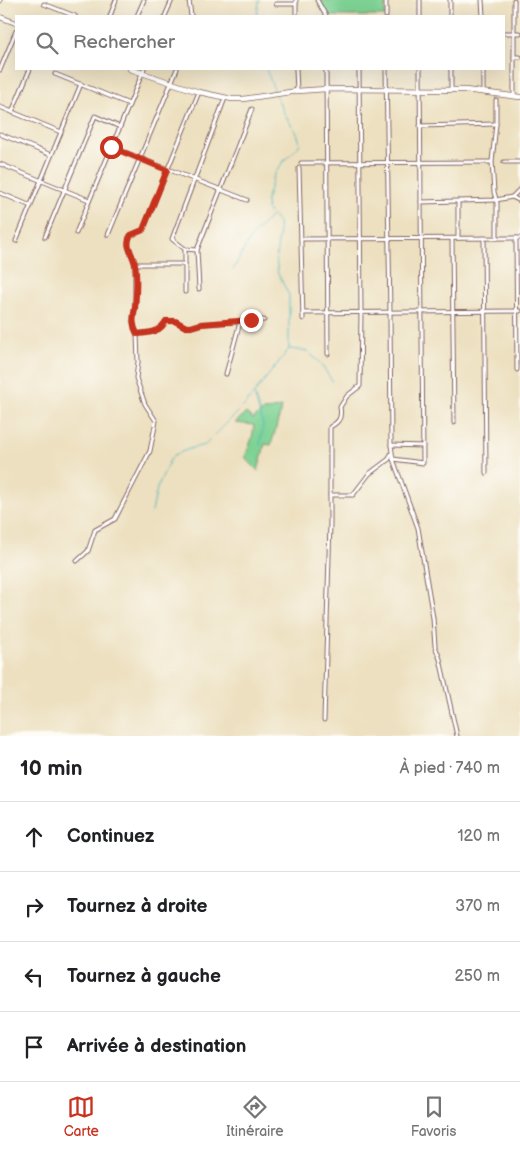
<!DOCTYPE html>
<html lang="fr">
<meta charset="utf-8">
<style>
body{margin:0;font-family:"Balsamiq Sans",sans-serif;background:#f2f2f2;color:#202124}
.stop{position:absolute;width:15px;height:15px;margin:-11px;border:4px solid #c8321e;border-radius:50%;background:#fff}
.stop.end{background:#c8321e;border-color:#fff;box-shadow:0 1px 5px #0008}
.list{margin:0;padding:0;list-style:none}
h2{display:flex;justify-content:space-between;align-items:center;height:65px;margin:0;padding:0 20px;font-size:21px}
h2 small{font-size:16px;font-weight:400;color:#757577}
.list li{display:grid;grid-template-columns:32px 1fr auto;gap:15px;align-items:center;box-sizing:border-box;height:70px;padding:0 20px;border-top:1px solid #e0e0e0}
.list b{display:block;font-size:19px;white-space:nowrap}
.list em{font-size:16px;font-style:normal;color:#757577}
.icon{flex:none;width:28px;height:28px;fill:none;stroke:currentColor;stroke-width:2;stroke-linecap:round;stroke-linejoin:round}
.map{position:relative;flex:none;width:520px;height:736px;overflow:hidden}
.search{position:absolute;background:#fff;box-shadow:0 5px 20px #0002;left:15px;right:15px;top:15px;height:55px;display:flex;align-items:center;gap:12px;box-sizing:border-box;padding:0 18px;border-radius:0px;color:#757577;font-size:19px}
.sheet{height:345px;background:#fff}
nav{display:flex;justify-content:space-around;align-items:center;box-sizing:border-box;height:70px;border-top:1px solid #e0e0e0;background:#fff;font-size:14px;color:#757577}
nav a{display:grid;justify-items:center;gap:2px}
nav .on{color:#c8321e}
.map>svg:first-child{display:block}
.green{fill:#7dd193;stroke:#64785f}
.lines{fill:none;stroke-linecap:round;stroke-linejoin:round}
.stream{stroke:#41b1ba;stroke-width:1}
.minor-casing{stroke:#83635f;stroke-width:5}
.major-casing{stroke:#83635f;stroke-width:6}
.minor{stroke:#fff;stroke-width:3}
.major{stroke:#fff;stroke-width:4.5}
.route{stroke:#c8321e;stroke-width:6}
</style>
<div class="map">
<svg width="520" height="736" viewBox="0 0 520 736">
<rect width="100%" height="100%" fill="#fdfcf7"/>
<filter id="ink" filterUnits="userSpaceOnUse"><feTurbulence type="fractalNoise" baseFrequency=".02" numOctaves="2"/><feDisplacementMap in="SourceGraphic" scale="10" xChannelSelector="R" yChannelSelector="G"/><feConvolveMatrix kernelMatrix="1 2 1 2 8 2 1 2 1" color-interpolation-filters="sRGB"/></filter>
<filter id="wash" filterUnits="userSpaceOnUse"><feTurbulence type="fractalNoise" baseFrequency=".0096" numOctaves="4" result="noise"/><feDisplacementMap in="SourceGraphic" scale="20" xChannelSelector="R" yChannelSelector="G"/><feGaussianBlur stdDeviation="1.12" result="paint"/><feColorMatrix in="noise" values="0 0 0 0 0 0 0 0 0 0 0 0 0 0 0 0 0 1.4 0 .05"/><feComposite in="paint" operator="in"/></filter>
<g filter="url(#wash)">
<rect width="100%" height="100%" fill="#ede0c0"/>
<g class="green">
<path d="M318 0H385V16H328Z"/>
<path d="M282 407 271 445 265 444 258 471 245 457 252 438 254 425 235 423 246 413 253 419 263 411Z"/>
</g>
<g class="lines">
<g class="stream">
<path d="M257 16 259 0"/>
<path d="M266 69 275 92"/>
<path d="M233 270 251 237 271 216"/>
<path d="M289 349 307 351 320 363 332 381"/>
<path d="M254 394 263 425 260 445"/>
<path d="M152 512 157 488 170 460 174 455 192 448 205 445 244 406 289 349V295L278 274 276 258 279 235 278 223 267 209 266 201 274 175 283 162 298 147 300 143 297 133 286 117 276 95"/>
</g>
</g>
</g>
<g filter="url(#ink)">
<g class="lines">
<g class="minor-casing">
<g id="minor">
<path d="M189 0 191 16"/>
<path d="M296 0V16"/>
<path d="M317 0 326 16"/>
<path d="M386 0V16"/>
<path d="M420 0V16"/>
<path d="M450 0V16"/>
<path d="M482 0 483 16"/>
<path d="M514 0V96"/>
<path d="M0 1V0"/>
<path d="M44 4 75 16"/>
<path d="M276 4H296"/>
<path d="M110 16 116 0"/>
<path d="M137 16 144 0"/>
<path d="M165 16 172 0"/>
<path d="M504 33H520"/>
<path d="M514 57H520"/>
<path d="M296 69 297 91"/>
<path d="M326 69 328 354"/>
<path d="M386 69 390 313 391 445 393 459 418 528 433 618 435 646 440 659 457 736"/>
<path d="M451 69V89"/>
<path d="M483 69V91"/>
<path d="M0 70 16 31"/>
<path d="M55 74 129 104"/>
<path d="M496 100V124L492 162 494 192 497 203V238"/>
<path d="M0 107 61 132"/>
<path d="M12 112 30 69"/>
<path d="M420 126 496 124"/>
<path d="M0 134 51 155"/>
<path d="M111 147 247 200"/>
<path d="M504 162H520"/>
<path d="M301 163 492 162"/>
<path d="M0 164 89 200"/>
<path d="M299 168 303 319"/>
<path d="M0 193 31 206"/>
<path d="M512 197 520 201"/>
<path d="M458 201V238"/>
<path d="M421 202 496 200 512 197 520 189"/>
<path d="M76 233 144 69"/>
<path d="M108 235 177 69"/>
<path d="M45 237 95 116 120 127"/>
<path d="M484 238 486 473"/>
<path d="M516 238 517 370"/>
<path d="M301 239 520 238"/>
<path d="M452 239 454 423"/>
<path d="M16 241 81 84"/>
<path d="M197 250 185 249 172 239 225 98"/>
<path d="M135 264H185"/>
<path d="M199 289 197 250 252 109"/>
<path d="M185 292V249"/>
<path d="M303 313 520 311"/>
<path d="M137 334C151 332 158 334 166 321H175L186 327H191L201 324 264 320"/>
<path d="M226 374 240 322"/>
<path d="M391 445 423 446"/>
<path d="M393 459 423 463 420 69"/>
<path d="M330 495H353L369 474 389 459 391 454"/>
<path d="M77 561 88 551 95 530 115 519 150 451 156 421 145 404 136 378 138 362 137 334 133 322 135 307V264L128 245 129 237 131 235 143 230 199 92"/>
<path d="M324 720 330 524V427C339 422 342 418 340 407L347 396 360 386 361 313 359 69"/>
</g>
</g>
<g class="major-casing">
<g id="major">
<path d="M0 17 16 23"/>
<path d="M130 69 199 92 232 99H243L297 91 326 89 465 90 520 97"/>
</g>
</g>
<use href="#minor" class="minor"/>
<use href="#major" class="major"/>
</g>
</g>
<g class="lines" filter="url(#ink)">
<path class="route" d="M111 147 167 170 143 230 131 235C124 245 133 254 135 264 137 275 136 297 135 308 133 318 132 325 137 334 150 332 158 334 166 321H175L186 327H191L201 324 251 320"/>
</g>
</svg>
<div class="stop" style="left:111px;top:147px"></div>
<div class="stop end" style="left:251px;top:320px"></div>
<div class="search"><svg class="icon" aria-label="search" viewBox="0 0 24 24"><circle cx="10" cy="10" r="6"/><path d="M15 15l6 6"/></svg>Rechercher</div>
</div>
<section class="sheet">
<h2>10 min<small>À pied · 740 m</small></h2>
<ul class="list">
<li><svg class="icon" aria-label="ahead" viewBox="0 0 24 24"><path d="M12 20V5M6 11l6-6 6 6"/></svg><div><b>Continuez</b></div><em>120 m</em></li>
<li><svg class="icon" aria-label="right" viewBox="0 0 24 24"><path d="M7 20v-9h11M14 6l5 5-5 5"/></svg><div><b>Tournez à droite</b></div><em>370 m</em></li>
<li><svg class="icon" aria-label="left" viewBox="0 0 24 24"><path d="M17 20v-9H6M10 6l-5 5 5 5"/></svg><div><b>Tournez à gauche</b></div><em>250 m</em></li>
<li><svg class="icon" aria-label="arrive" viewBox="0 0 24 24"><path d="M6 21V4h12l-3 4 3 4H6"/></svg><div><b>Arrivée à destination</b></div></li>
</ul>
</section>
<nav>
<a class="on"><svg class="icon" aria-label="map" viewBox="0 0 24 24"><path d="M3 6l6-2 6 2 6-2v14l-6 2-6-2-6 2zM9 4v14M15 6v14"/></svg>Carte</a>
<a><svg class="icon" aria-label="directions" viewBox="0 0 24 24"><path d="M12 3l9 9-9 9-9-9zM9 14v-3h6M13 9l2 2-2 2"/></svg>Itinéraire</a>
<a><svg class="icon" aria-label="saved" viewBox="0 0 24 24"><path d="M7 4h10v16l-5-4-5 4z"/></svg>Favoris</a>
</nav>
